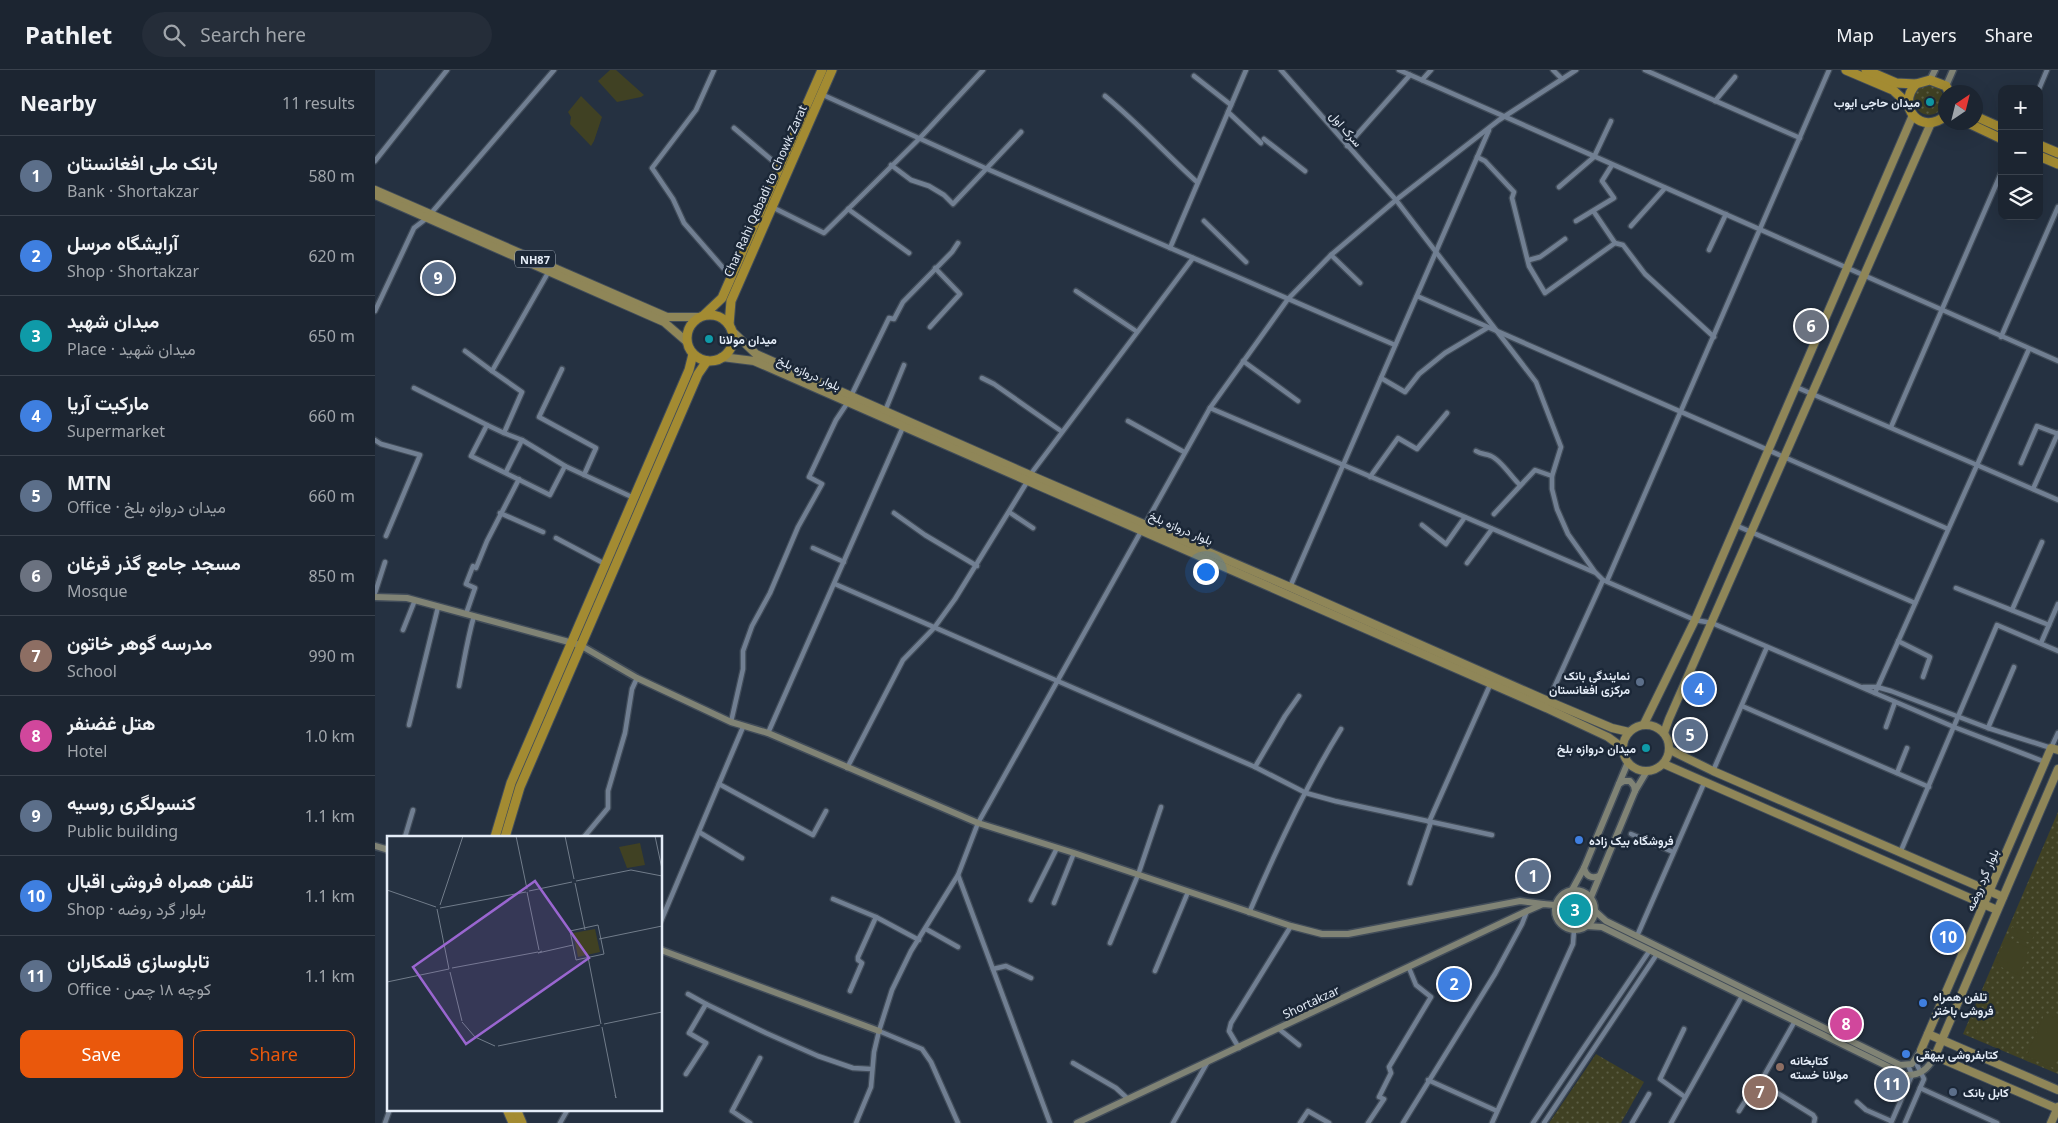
<!DOCTYPE html>
<meta charset="utf-8">
<style>
body{margin:0;font-family:"Noto Sans",Vazirmatn,sans-serif;background:#252d39;color:#f1f3f6}
.controls{position:absolute;right:15px;top:15px;display:grid;overflow:hidden;border-radius:10px;box-shadow:0 5px 20px #0002}
.controls button{width:45px;height:45px;display:grid;place-items:center;padding:0;border:0;border-bottom:1px solid #3a424d;background:#1c2531;color:#f1f3f6;font:25px sans-serif}
.compass{position:absolute;left:1563px;top:15px;width:45px;height:45px;border-radius:50%;background:#1c2531;box-shadow:0 5px 20px #0002;rotate:35deg}
.you{position:absolute;left:830px;top:501px;width:18px;height:18px;margin:-12px;border:4px solid #fff;border-radius:50%;background:#1a73e8;box-shadow:0 0 0 8px #1a73e833}
.badge{display:grid;place-items:center;width:32px;height:32px;border-radius:50%;background:#ea580c;color:#fff;font-size:16px;font-weight:700}
.pin{position:absolute;translate:-50% -50%;border:2px solid #fff;box-shadow:0 1px 5px #0006}
.list{margin:0;padding:0;list-style:none}
h2{display:flex;justify-content:space-between;align-items:center;height:65px;margin:0;padding:0 20px;font-size:21px}
h2 small{font-size:16px;font-weight:400;color:#a0a5ab}
.list li{display:grid;grid-template-columns:32px 1fr auto;gap:15px;align-items:center;box-sizing:border-box;height:80px;padding:0 20px;border-top:1px solid #3a424d}
.list b{display:block;font-size:19px;white-space:nowrap}
.list p{margin:0;font-size:16px;white-space:nowrap;color:#a0a5ab}
.list em{font-size:16px;font-style:normal;color:#a0a5ab}
.actions{display:flex;gap:10px;padding:15px 20px}
.actions a{flex:1;padding:11px 0;border:1px solid #ea580c;border-radius:10px;text-align:center;font-size:18px;color:#ea580c}
.actions .main{background:#ea580c;color:#fff}
.icon{flex:none;width:28px;height:28px;fill:none;stroke:currentColor;stroke-width:2;stroke-linecap:round;stroke-linejoin:round}
.map{position:relative;flex:none;width:1683px;height:1053px;overflow:hidden}
header{display:flex;align-items:center;gap:30px;box-sizing:border-box;height:70px;padding:0 25px;background:#1c2531;border-bottom:1px solid #3a424d}
header strong{font-size:24px}
nav{display:flex;gap:28px;margin-inline-start:auto;font-size:18px}
.search{width:350px;height:45px;background:#252d39;display:flex;align-items:center;gap:12px;box-sizing:border-box;padding:0 18px;border-radius:28px;color:#a0a5ab;font-size:19px}
main{display:flex}
aside{flex:1;background:#1c2531}
.map>svg:first-child{display:block}
.grass{fill:url(#grass-dots)}
.garden{fill:#404123}
.lines{fill:none;stroke-linecap:round;stroke-linejoin:round}
.street-casing{stroke:#414c59;stroke-width:7}
.secondary-casing{stroke:#414c59;stroke-width:9}
.primary-casing{stroke:#414c59;stroke-width:10}
.highway-casing{stroke:#414c59;stroke-width:11}
.street{stroke:#717f92;stroke-width:4.5}
.secondary{stroke:#808375;stroke-width:6}
.primary{stroke:#8f8658;stroke-width:8}
.highway{stroke:#a38b32;stroke-width:9}
.culture-dot{fill:#0f9aa8;stroke:#1b2737;stroke-width:2}
.service-dot{fill:#5c6f8a;stroke:#1b2737;stroke-width:2}
.shop-dot{fill:#3f7fe0;stroke:#1b2737;stroke-width:2}
.education-dot{fill:#8d6e63;stroke:#1b2737;stroke-width:2}
.labels{text-anchor:middle;dominant-baseline:central;stroke-width:5;stroke-linejoin:round;paint-order:stroke}
.shield{fill:#1b2737;stroke:#a8b1bd;stroke-width:1}
.shield-label{font-size:11px;font-weight:bold;fill:#e4ecf7}
.poi-label{font-size:12px;font-weight:bold;fill:#e4ecf7;stroke:#1b2737;text-anchor:start}
.street-label{font-size:12px;fill:#e4ecf7;stroke:#1b2737}
.inset-road{fill:none;stroke:#717c8a;stroke-width:1}
.view{fill:#9a66d0;fill-opacity:0.15;stroke:#9a66d0;stroke-width:2.5}
.inset-edge{fill:none;stroke:#e4ecf7;stroke-width:2.5}
</style>
<header>
<strong>Pathlet</strong>
<div class="search"><svg class="icon" aria-label="search" viewBox="0 0 24 24"><circle cx="10" cy="10" r="6"/><path d="M15 15l6 6"/></svg>Search here</div>
<nav><a>Map</a><a>Layers</a><a>Share</a></nav>
</header>
<main>
<aside>
<h2>Nearby<small>11 results</small></h2>
<ul class="list">
<li><span class="badge" style="background:#5c6f8a">1</span><div><b>بانک ملی افغانستان</b><p>Bank · Shortakzar</p></div><em>580 m</em></li>
<li><span class="badge" style="background:#3f7fe0">2</span><div><b>آرایشگاه مرسل</b><p>Shop · Shortakzar</p></div><em>620 m</em></li>
<li><span class="badge" style="background:#0f9aa8">3</span><div><b>میدان شهید</b><p>Place · میدان شهید</p></div><em>650 m</em></li>
<li><span class="badge" style="background:#3f7fe0">4</span><div><b>مارکیت آریا</b><p>Supermarket</p></div><em>660 m</em></li>
<li><span class="badge" style="background:#5c6f8a">5</span><div><b>MTN</b><p>Office · میدان دروازه بلخ</p></div><em>660 m</em></li>
<li><span class="badge" style="background:#6b7280">6</span><div><b>مسجد جامع گذر قرغان</b><p>Mosque</p></div><em>850 m</em></li>
<li><span class="badge" style="background:#8d6e63">7</span><div><b>مدرسه گوهر خاتون</b><p>School</p></div><em>990 m</em></li>
<li><span class="badge" style="background:#d1479c">8</span><div><b>هتل غضنفر</b><p>Hotel</p></div><em>1.0 km</em></li>
<li><span class="badge" style="background:#5c6f8a">9</span><div><b>کنسولگری روسیه</b><p>Public building</p></div><em>1.1 km</em></li>
<li><span class="badge" style="background:#3f7fe0">10</span><div><b>تلفن همراه فروشی اقبال</b><p>Shop · بلوار گرد روضه</p></div><em>1.1 km</em></li>
<li><span class="badge" style="background:#5c6f8a">11</span><div><b>تابلوسازی قلمکاران</b><p>Office · كوچه ١٨ چمن</p></div><em>1.1 km</em></li>
</ul>
<div class="actions"><a class="main">Save</a><a>Share</a></div>
</aside>
<div class="map">
<svg width="1683" height="1053" viewBox="0 0 1683 1053">
<defs>
<pattern id="grass-dots" width="8" height="8" patternUnits="userSpaceOnUse" patternTransform="scale(1.25)"><rect width="8" height="8" fill="#404123"/><path d="M2 2h.1M6 6h.1" fill="none" stroke="#5b5d44" stroke-width="1.8" stroke-linecap="round"/></pattern>
</defs>
<rect width="100%" height="100%" fill="#253141"/>
<g class="grass">
<circle cx="1554" cy="30" r="15"/>
<path d="M1683 742V1004L1588 964Z"/>
<circle cx="1200" cy="840" r="13"/>
<path d="M1221 984 1269 1012 1246 1053H1174Z"/>
</g>
<g class="garden">
<path d="M235 0H241L269 25 266 27 242 32 223 11Z"/>
<path d="M206 26 227 47 219 71 216 76 195 54 196 47 193 42Z"/>
<path d="M1637 857 1659 865 1656 873 1635 865Z"/>
<path d="M1631 868 1654 878 1645 906 1620 894Z"/>
<path d="M1670 943 1683 948V988L1679 998 1651 986Z"/>
</g>
<g class="lines">
<g class="street-casing">
<g id="street">
<path d="M339 0 321 40 277 98 298 129 309 153 356 207"/>
<path d="M906 0 1021 130 1161 312 1186 377 1177 406V419L1182 439 1193 464 1220 502"/>
<path d="M1024 0 1683 291"/>
<path d="M1178 0 1187 9"/>
<path d="M1270 0 1425 68"/>
<path d="M819 6 856 35"/>
<path d="M1047 10 1056 0"/>
<path d="M1664 19 1672 0"/>
<path d="M446 24 610 98 1020 275"/>
<path d="M730 26C763 53 791 84 822 112"/>
<path d="M1340 31 1360 7"/>
<path d="M853 42 886 73"/>
<path d="M359 58 405 97"/>
<path d="M889 69 930 101"/>
<path d="M972 76 1035 5"/>
<path d="M1102 87 1110 91 1139 122 1137 128 1154 196 1170 223 1240 173 1248 175 1270 204 1339 267"/>
<path d="M0 91 72 0"/>
<path d="M516 95 536 110 554 116 569 125 578 134 646 62"/>
<path d="M1184 117 1219 87 1236 51"/>
<path d="M397 137 449 163 544 69 608 0"/>
<path d="M473 139 534 183"/>
<path d="M1219 142 1240 173"/>
<path d="M829 151 871 192"/>
<path d="M1201 151 1239 128 1227 111 1237 95"/>
<path d="M1256 156 1290 118"/>
<path d="M795 178 871 0"/>
<path d="M1334 180 1351 144"/>
<path d="M956 185 985 213"/>
<path d="M1154 190 1165 187 1190 169"/>
<path d="M174 201 117 301 147 322 129 363 112 355 96 386 175 425 190 396 259 428"/>
<path d="M701 221 761 261"/>
<path d="M1042 226 1573 459"/>
<path d="M0 241 39 158 52 148 179 0"/>
<path d="M555 257 585 224 560 198"/>
<path d="M1626 267 1683 137"/>
<path d="M90 281 117 301"/>
<path d="M868 291 923 331"/>
<path d="M187 299 164 347 221 378 209 405"/>
<path d="M607 308 619 314 686 361"/>
<path d="M1006 308 1030 322 1044 304 1070 283 1112 258"/>
<path d="M1421 317 1683 430"/>
<path d="M39 318 112 355"/>
<path d="M476 326 514 248 519 249 528 232 577 182 583 173"/>
<path d="M835 338 1221 503 1228 510 1320 550 1337 553 1579 657 1670 692"/>
<path d="M510 341 529 295"/>
<path d="M753 351 809 382"/>
<path d="M1516 357 1627 101"/>
<path d="M129 363 147 370 190 396"/>
<path d="M0 370 6 374 45 385 11 466"/>
<path d="M1101 381C1107 385 1110 383 1116 386 1126 390 1137 408 1145 415"/>
<path d="M1646 393 1662 356 1683 364"/>
<path d="M131 402 147 370"/>
<path d="M655 405 818 188"/>
<path d="M995 407 1023 368 1042 379 1072 343"/>
<path d="M1658 419 1683 363"/>
<path d="M634 442 658 458"/>
<path d="M125 443 168 462"/>
<path d="M519 443 550 465 602 496"/>
<path d="M1119 444 1160 400 1177 406"/>
<path d="M1047 455 1071 474 1090 447"/>
<path d="M1360 455 1540 533"/>
<path d="M181 468 230 494"/>
<path d="M438 478 469 492"/>
<path d="M1092 493 1117 459"/>
<path d="M1232 511 1454 0"/>
<path d="M460 514 880 697 931 723 960 731 1117 765"/>
<path d="M915 517 1114 60"/>
<path d="M1581 518 1674 555"/>
<path d="M0 523 10 492"/>
<path d="M1637 540 1667 472"/>
<path d="M91 544 100 518 91 514 98 496 101 498 112 471 144 409"/>
<path d="M28 560 40 530"/>
<path d="M1523 571 1555 587 1548 607"/>
<path d="M1666 573 1683 534"/>
<path d="M84 616C89 592 92 570 99 546"/>
<path d="M1488 617H1502L1516 621 1613 658 1676 678 1683 663"/>
<path d="M1500 623 1654 279"/>
<path d="M1173 631 1228 510"/>
<path d="M1367 636 1554 717"/>
<path d="M356 652 368 599V581L377 556 395 523 423 457 447 414 434 407 461 350 473 332"/>
<path d="M34 655 63 537"/>
<path d="M1511 657 1520 632"/>
<path d="M1613 658 1639 597"/>
<path d="M393 663 528 357"/>
<path d="M880 697 910 646 924 626"/>
<path d="M472 698 528 590 559 558 580 529 652 412"/>
<path d="M1338 701 1392 577"/>
<path d="M1522 703 1532 678"/>
<path d="M344 714 438 765 451 741"/>
<path d="M1054 752 1115 615"/>
<path d="M324 762 367 788"/>
<path d="M1256 764 1298 782"/>
<path d="M30 767 38 740"/>
<path d="M209 767 233 738V721L250 663 257 619 262 608"/>
<path d="M1525 783 1622 555 1683 581"/>
<path d="M1035 813 1056 752"/>
<path d="M458 829 501 847 544 870"/>
<path d="M656 830 682 778"/>
<path d="M679 833 699 783"/>
<path d="M874 843C901 780 930 717 966 659"/>
<path d="M286 851 368 657"/>
<path d="M551 859 583 877"/>
<path d="M1262 866 1330 711"/>
<path d="M735 873 763 805 786 737"/>
<path d="M618 899 631 896 656 908"/>
<path d="M780 901 813 822"/>
<path d="M475 921 487 893 483 890V887L501 847"/>
<path d="M313 924 331 934"/>
<path d="M904 959 924 975"/>
<path d="M1309 959 1285 1009 1310 1027"/>
<path d="M864 978 854 961 856 953 916 856"/>
<path d="M698 993 741 1018 753 1029"/>
<path d="M311 1004 331 973 314 963 331 934 391 963 443 986 478 998 496 999"/>
<path d="M1053 1010 1122 1041"/>
<path d="M1386 1011 1388 1014 1438 1045 1440 1048 1439 1053"/>
<path d="M1545 1018 1622 1053"/>
<path d="M1482 1032 1491 1040 1516 1051"/>
<path d="M1364 1041 1381 1014 1386 1011 1420 951"/>
<path d="M10 1053 15 1039"/>
<path d="M185 1053 193 1039"/>
<path d="M375 1053 357 1041 385 988"/>
<path d="M481 1053 496 1017 499 982 504 961"/>
<path d="M583 1053 556 992 547 979 504 961 517 920 536 881 583 805"/>
<path d="M675 1053 583 805 603 753 835 338 913 229 956 185 1021 130 1124 50 1201 0"/>
<path d="M798 1053 832 993"/>
<path d="M925 1053 933 1041 954 1053"/>
<path d="M993 1053 1009 1029 1004 1027 1016 1003 1014 997 1056 927 1041 915 1034 898"/>
<path d="M1028 1053 1120 904 1147 854 1152 841"/>
<path d="M1117 1053 1198 874 1199 860"/>
<path d="M1158 1053 1275 880"/>
<path d="M1169 1053 1282 884"/>
<path d="M1257 1053 1274 1024"/>
<path d="M1296 1053 1367 926"/>
<path d="M1516 1053 1537 1005 1533 995"/>
<path d="M1530 1053 1549 1009 1540 991"/>
</g>
</g>
<g class="secondary-casing">
<g id="secondary">
<path d="M1555 10 1560 0"/>
<path d="M1571 16 1578 0"/>
<path d="M0 527 32 528 205 575 262 608 356 652 393 663 603 753 699 783 916 856 947 864H973L1145 831 1168 834"/>
<path d="M1244 714 1249 711H1255L1259 716 1260 721"/>
<path d="M0 776 14 780"/>
<path d="M1209 798C1211 806 1216 809 1224 806"/>
<circle cx="1200" cy="840" r="20"/>
<path d="M1197 820 1209 798 1253 692"/>
<path d="M1216 827 1260 721 1272 701"/>
<path d="M1220 841 1231 851 1525 995 1537 994 1546 980"/>
<path d="M1212 856 1227 857 1530 1005C1545 1006 1553 999 1560 986"/>
<path d="M286 880 504 961"/>
<path d="M702 1053 1152 841 1168 834 1180 835"/>
</g>
</g>
<g class="primary-casing">
<g id="primary">
<path d="M0 120 292 247H323"/>
<path d="M0 125 289 252 311 271"/>
<path d="M357 261 381 284 655 405 915 517 1173 631 1237 658 1254 662"/>
<path d="M347 287 379 291 1171 638 1233 667 1248 678"/>
<path d="M1269 654 1320 550 1538 45"/>
<circle cx="1271" cy="678" r="23"/>
<path d="M1289 663 1294 649 1556 53"/>
<path d="M1295 680 1338 701 1628 827"/>
<path d="M1683 680 1676 678 1546 980 1683 1039"/>
<path d="M1289 694 1622 840"/>
<path d="M1553 964 1683 1020"/>
<path d="M1560 986 1683 699"/>
<path d="M1676 1053 1683 1037"/>
</g>
</g>
<g class="highway-casing">
<g id="highway">
<path d="M1471 0 1518 20 1533 34"/>
<path d="M1491 0 1521 13 1541 14"/>
<path d="M1570 46C1547 66 1520 37 1541 14L1555 10 1571 16 1574 22"/>
<path d="M1600 46 1627 58"/>
<path d="M1591 52 1627 69"/>
<path d="M1664 75 1683 83"/>
<path d="M1664 86 1683 94"/>
<circle cx="335" cy="268" r="23"/>
<path d="M329 245 347 228 447 0"/>
<path d="M354 255 356 231 457 0"/>
<path d="M120 767 136 713 314 300 318 284"/>
<path d="M130 767 145 717 323 304 332 291"/>
<path d="M132 1039 138 1053"/>
<path d="M141 1039 147 1053"/>
</g>
</g>
<use href="#street" class="street"/>
<use href="#secondary" class="secondary"/>
<use href="#primary" class="primary"/>
<use href="#highway" class="highway"/>
</g>
<g class="culture-dot">
<circle cx="1555" cy="32" r="5"/>
<circle cx="334" cy="269" r="5"/>
<circle cx="1271" cy="678" r="5"/>
</g>
<g class="service-dot">
<circle cx="1265" cy="612" r="5"/>
<circle cx="1578" cy="1022" r="5"/>
</g>
<g class="shop-dot">
<circle cx="1204" cy="770" r="5"/>
<circle cx="1548" cy="933" r="5"/>
<circle cx="1531" cy="984" r="5"/>
</g>
<circle class="education-dot" cx="1405" cy="997" r="5"/>
<g class="labels">
<rect class="shield" x="140" y="180.5" width="40" height="17" rx="4"/>
<g class="shield-label">
<text x="160" y="189">NH87</text>
</g>
<g class="poi-label">
<text x="1545" y="32" text-anchor="end">میدان حاجی ایوب</text>
<text x="344" y="269">میدان مولانا</text>
<text x="1255" y="605" text-anchor="end">نمایندگی بانک<tspan x="1255" dy="14">مرکزی افغانستان</tspan></text>
<text x="1261" y="678" text-anchor="end">میدان دروازه بلخ</text>
<text x="1214" y="770">فروشگاه بیک زاده</text>
<text x="1558" y="926">تلفن همراه<tspan x="1558" dy="14">فروشی باختر</tspan></text>
<text x="1541" y="984">کتابفروشی بیهقی</text>
<text x="1415" y="990">کتابخانه<tspan x="1415" dy="14">مولانا خسته</tspan></text>
<text x="1588" y="1022">کابل بانک</text>
</g>
<g class="street-label">
<text transform="translate(971 59) rotate(49)">سرک اول</text>
<text transform="translate(390 121) rotate(-66)">Char Rahi Qebadi to Chowk Zarat</text>
<text transform="translate(434 303) rotate(24)">بلوار دروازه بلخ</text>
<text transform="translate(806 458) rotate(23)">بلوار دروازه بلخ</text>
<text transform="translate(1607 810) rotate(-67)">بلوار گرد روضه</text>
<text transform="translate(936 932) rotate(-25)">Shortakzar</text>
</g>
</g>
<g transform="translate(12 766)">
<rect width="275" height="275" fill="#253141"/>
<path d="M253 7 258 29 240 32 232 11ZM208 93 213 116 191 121 186 97Z" fill="#404123"/>
<path class="inset-road" d="M129 0 140 53M178 0 187 43M268 0 275 33M189 45 244 34 275 40M188 47 198 94M0 54 49 71M142 55 185 46M140 56 152 114M53 69 76 0M53 72 139 56M50 73 62 133M211 89 217 118 189 124 183 95ZM212 103 275 90M155 115 151 117 186 109M201 121 214 188M65 132 151 116M63 136 75 185M0 146 62 133M75 186 88 201 108 210M217 188 275 176M215 191 229 262 228 259M111 210 213 189"/>
<path class="view" d="M148 45 202 122 79 208 26 131Z"/>
<rect width="275" height="275" class="inset-edge"/>
</g>
</svg>
<div class="controls">
<button>+</button>
<button>−</button>
<button><svg class="icon" aria-label="layers" viewBox="0 0 24 24"><path d="M12 4l9 5-9 5-9-5zM3 14l9 5 9-5"/></svg></button>
</div>
<svg class="compass" viewBox="-18 -18 36 36"><path d="M0-13l5 13h-10z" fill="#e53935"/><path d="M0 13l5-13h-10z" fill="#a0a5ab"/></svg>
<div class="you"></div>
<div class="pin badge" style="left:1158px;top:806px;background:#5c6f8a">1</div>
<div class="pin badge" style="left:1079px;top:914px;background:#3f7fe0">2</div>
<div class="pin badge" style="left:1200px;top:840px;background:#0f9aa8">3</div>
<div class="pin badge" style="left:1324px;top:619px;background:#3f7fe0">4</div>
<div class="pin badge" style="left:1315px;top:665px;background:#5c6f8a">5</div>
<div class="pin badge" style="left:1436px;top:256px;background:#6b7280">6</div>
<div class="pin badge" style="left:1385px;top:1022px;background:#8d6e63">7</div>
<div class="pin badge" style="left:1471px;top:954px;background:#d1479c">8</div>
<div class="pin badge" style="left:63px;top:208px;background:#5c6f8a">9</div>
<div class="pin badge" style="left:1573px;top:867px;background:#3f7fe0">10</div>
<div class="pin badge" style="left:1517px;top:1014px;background:#5c6f8a">11</div>
</div>
</main>
